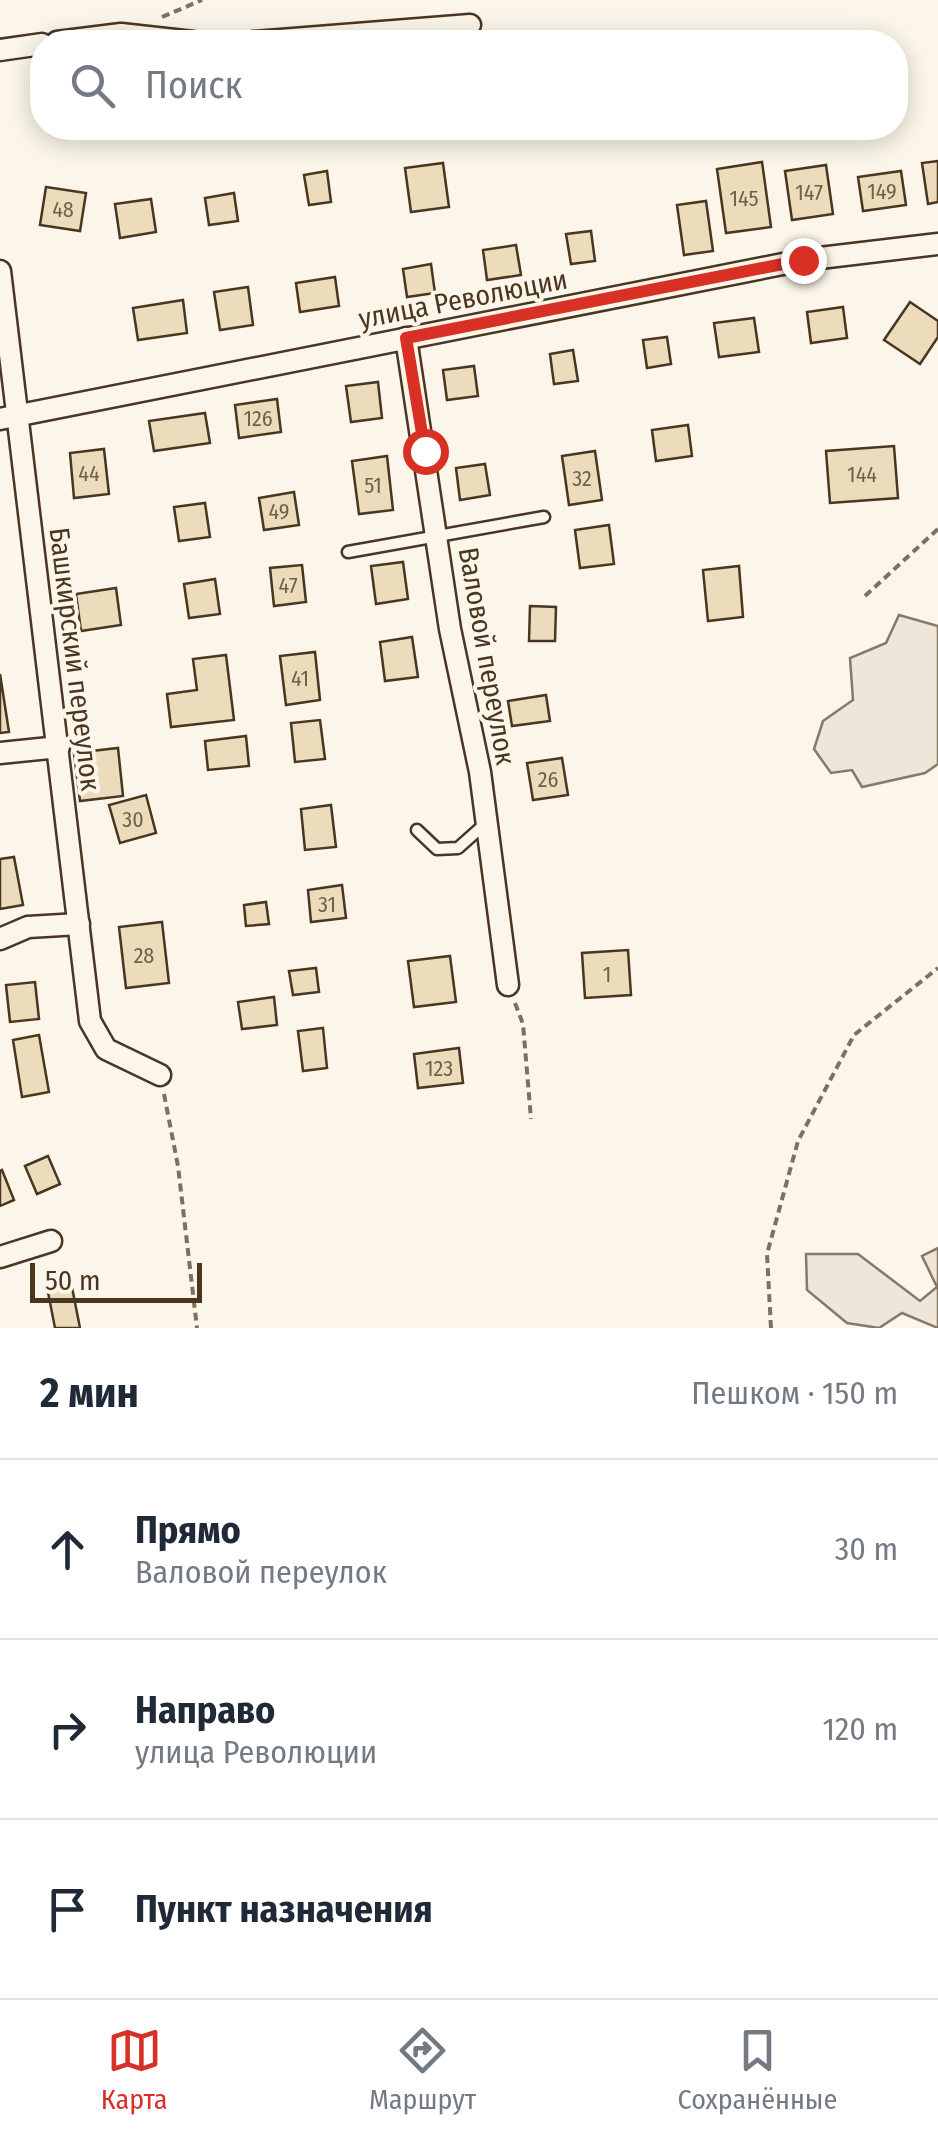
<!DOCTYPE html>
<html lang="ru">
<meta charset="utf-8">
<style>
body{margin:0;font-family:"Fira Sans Condensed",sans-serif;background:#f6f6f7;color:#1f2937}
.scale{position:absolute;left:30px;bottom:25px;width:172px;box-sizing:border-box;padding-left:10px;border:5px solid #4a3520;border-top:0;font-size:28px;line-height:35px;white-space:nowrap;color:#4a3520;-webkit-text-stroke:8px #fbf6e9;paint-order:stroke}
.stop{position:absolute;width:30px;height:30px;margin:-22px;border:8px solid #d93025;border-radius:50%;background:#fff}
.stop.end{background:#d93025;border-color:#fff;box-shadow:0 2px 10px #0008}
.list{margin:0;padding:0;list-style:none}
h2{display:flex;justify-content:space-between;align-items:center;height:130px;margin:0;padding:0 40px;font-size:42px}
h2 small{font-size:32px;font-weight:400;color:#747a83}
.list li{display:grid;grid-template-columns:65px 1fr auto;gap:30px;align-items:center;box-sizing:border-box;height:180px;padding:0 40px;border-top:2px solid #e0e1e3}
.list b{display:block;font-size:38px;white-space:nowrap}
.list p{margin:0;font-size:32px;white-space:nowrap;color:#747a83}
.list em{font-size:32px;font-style:normal;color:#747a83}
.icon{flex:none;width:55px;height:55px;fill:none;stroke:currentColor;stroke-width:2;stroke-linecap:round;stroke-linejoin:round}
.map{position:relative;flex:none;width:938px;height:1328px;overflow:hidden}
.search{position:absolute;background:#fff;box-shadow:0 5px 25px #0003;left:30px;right:30px;top:30px;height:110px;display:flex;align-items:center;gap:25px;box-sizing:border-box;padding:0 35px;border-radius:40px;color:#747a83;font-size:38px}
.sheet{height:670px;background:#fff}
nav{display:flex;justify-content:space-around;align-items:center;box-sizing:border-box;height:140px;border-top:2px solid #e0e1e3;background:#fff;font-size:28px;color:#747a83}
nav a{display:grid;justify-items:center;gap:5px}
nav .on{color:#d93025}
.map>svg:first-child{display:block}
.green{fill:#ede6d9;stroke:#887966;stroke-width:2.5}
.building{fill:#ecdcbc;stroke:#4a3520;stroke-width:2.5}
.lines{fill:none;stroke-linecap:round;stroke-linejoin:round}
.service-casing{stroke:#4a3520;stroke-width:15}
.minor-casing{stroke:#4a3520;stroke-width:25}
.path{stroke:#7f6f5c;stroke-width:4;stroke-dasharray:8 5;stroke-linecap:butt}
.service{stroke:#fbf6e9;stroke-width:10}
.minor{stroke:#fbf6e9;stroke-width:20}
.route{stroke:#d93025;stroke-width:12}
.labels{text-anchor:middle;dominant-baseline:central;stroke-width:8;stroke-linejoin:round;paint-order:stroke}
.number-label{font-size:22px;fill:#725f47}
.street-label{font-size:28px;fill:#4a3520;stroke:#fbf6e9}
</style>
<div class="map">
<svg width="938" height="1328" viewBox="0 0 938 1328">
<rect width="100%" height="100%" fill="#fbf6e9"/>
<g class="green">
<path d="M899 615 938 626V764L925 773 862 787 852 770 831 773 814 749 823 721 853 700 850 658 886 643Z"/>
<path d="M938 1248V1328L902 1313 879 1328 847 1323 807 1290 806 1254H858L920 1301 937 1287 922 1256Z"/>
</g>
<g class="building">
<path d="M938 161V202L928 204 922 163Z"/>
<path d="M762 162 771 227 726 233 717 169Z"/>
<path d="M443 163 449 207 411 212 405 168Z"/>
<path d="M826 165 833 214 792 220 785 171Z"/>
<path d="M327 171 331 202 309 205 304 175Z"/>
<path d="M901 171 906 205 863 211 858 177Z"/>
<path d="M46 187 86 193 80 231 40 225Z"/>
<path d="M234 193 238 221 209 225 205 198Z"/>
<path d="M151 199 156 232 120 238 115 204Z"/>
<path d="M706 201 713 251 684 255 677 205Z"/>
<path d="M591 231 595 261 571 264 566 234Z"/>
<path d="M516 245 521 275 487 280 483 250Z"/>
<path d="M431 264 435 293 407 297 403 269Z"/>
<path d="M335 277 339 306 300 312 296 283Z"/>
<path d="M248 287 253 325 220 330 214 292Z"/>
<path d="M183 300 187 333 138 340 133 308Z"/>
<path d="M910 302 938 321V337L920 364 884 340Z"/>
<path d="M843 307 847 338 811 343 807 312Z"/>
<path d="M754 318 759 352 719 357 714 323Z"/>
<path d="M667 337 671 364 647 368 643 340Z"/>
<path d="M573 350 578 381 554 384 550 354Z"/>
<path d="M474 366 478 396 447 400 443 370Z"/>
<path d="M378 382 382 418 351 422 346 386Z"/>
<path d="M277 399 281 432 239 438 235 405Z"/>
<path d="M205 413 210 443 154 451 149 421Z"/>
<path d="M688 425 692 456 656 461 652 430Z"/>
<path d="M894 446 898 498 830 503 826 451Z"/>
<path d="M104 449 109 494 74 498 70 453Z"/>
<path d="M595 451 602 500 569 505 562 456Z"/>
<path d="M387 456 393 510 359 514 352 461Z"/>
<path d="M485 464 490 495 460 500 456 468Z"/>
<path d="M294 492 299 525 264 530 259 498Z"/>
<path d="M205 503 210 537 179 541 174 507Z"/>
<path d="M609 525 614 564 580 568 575 530Z"/>
<path d="M403 562 408 599 376 604 371 566Z"/>
<path d="M302 565 306 602 274 606 270 568Z"/>
<path d="M739 566 743 617 708 621 703 570Z"/>
<path d="M215 579 220 614 189 618 184 584Z"/>
<path d="M116 588 121 625 81 631 76 594Z"/>
<path d="M530 606 556 607 555 641H529Z"/>
<path d="M412 637 418 677 385 681 380 642Z"/>
<path d="M315 652 320 700 286 705 280 656Z"/>
<path d="M226 655 234 720 171 727 167 694 197 690 193 659Z"/>
<path d="M0 674 9 732 0 733Z"/>
<path d="M546 695 550 721 512 726 508 701Z"/>
<path d="M320 720 325 759 295 762 291 723Z"/>
<path d="M246 736 249 766 208 770 205 741Z"/>
<path d="M118 748 123 796 80 801 74 753Z"/>
<path d="M562 758 568 795 533 800 527 763Z"/>
<path d="M146 795 156 833 120 843 109 805Z"/>
<path d="M331 805 336 847 305 850 301 809Z"/>
<path d="M14 857 23 905 0 909V859Z"/>
<path d="M342 885 346 918 311 922 308 890Z"/>
<path d="M266 902 269 924 246 926 244 905Z"/>
<path d="M162 922 169 983 126 988 119 927Z"/>
<path d="M628 950 631 995 585 998 582 953Z"/>
<path d="M450 956 456 1002 414 1007 408 961Z"/>
<path d="M316 968 319 992 293 995 289 971Z"/>
<path d="M35 982 39 1019 10 1022 6 985Z"/>
<path d="M274 997 277 1025 242 1029 238 1002Z"/>
<path d="M323 1028 327 1068 303 1071 298 1031Z"/>
<path d="M39 1035 49 1092 22 1097 13 1040Z"/>
<path d="M459 1048 463 1083 418 1088 414 1054Z"/>
<path d="M48 1156 60 1184 37 1194 25 1166Z"/>
<path d="M2 1170 14 1200 0 1206V1171Z"/>
<path d="M69 1272 80 1328H55L45 1277Z"/>
</g>
<g class="lines">
<g class="service-casing">
<g id="service">
<path d="M348 552 544 517"/>
<path d="M417 830 437 849 458 848 485 824"/>
</g>
</g>
<g class="minor-casing">
<g id="minor">
<path d="M57 42 121 34 193 42"/>
<path d="M253 42 470 25"/>
<path d="M0 50 42 44"/>
<path d="M0 271 90 1021 106 1049 160 1075"/>
<path d="M406 338 450 629 480 772 508 985"/>
<path d="M0 419 803 260 938 244"/>
<path d="M0 753 59 747"/>
<path d="M0 939 28 927 79 924"/>
<path d="M0 1257 51 1241"/>
</g>
</g>
<g class="path">
<path d="M162 17 202 0"/>
<path d="M865 596 938 529"/>
<path d="M515 1003 523 1024 531 1119"/>
<path d="M164 1094 178 1166 197 1328"/>
<path d="M771 1328 767 1254 798 1141 854 1035 938 968"/>
</g>
<use href="#service" class="service"/>
<use href="#minor" class="minor"/>
</g>
<g class="lines">
<path class="route" d="M425 451 406 338 803 260"/>
</g>
<g class="labels">
<g class="number-label">
<text x="882" y="191">149</text>
<text x="809" y="192">147</text>
<text x="744" y="198">145</text>
<text x="63" y="209">48</text>
<text x="258" y="418">126</text>
<text x="89" y="473">44</text>
<text x="862" y="474">144</text>
<text x="582" y="478">32</text>
<text x="373" y="485">51</text>
<text x="279" y="511">49</text>
<text x="288" y="585">47</text>
<text x="300" y="678">41</text>
<text x="548" y="779">26</text>
<text x="133" y="819">30</text>
<text x="327" y="904">31</text>
<text x="144" y="955">28</text>
<text x="607" y="974">1</text>
<text x="439" y="1068">123</text>
</g>
<g class="street-label">
<text transform="translate(463 299) rotate(-11)">улица Революции</text>
<text transform="translate(487 656) rotate(80)">Валовой переулок</text>
<text transform="translate(75 659) rotate(83)">Башкирский переулок</text>
</g>
</g>
</svg>
<div class="scale">50 m</div>
<div class="stop" style="left:425px;top:451px"></div>
<div class="stop end" style="left:803px;top:260px"></div>
<div class="search"><svg class="icon" aria-label="search" viewBox="0 0 24 24"><circle cx="10" cy="10" r="6"/><path d="M15 15l6 6"/></svg>Поиск</div>
</div>
<section class="sheet">
<h2>2 мин<small>Пешком · 150 m</small></h2>
<ul class="list">
<li><svg class="icon" aria-label="ahead" viewBox="0 0 24 24"><path d="M12 20V5M6 11l6-6 6 6"/></svg><div><b>Прямо</b><p>Валовой переулок</p></div><em>30 m</em></li>
<li><svg class="icon" aria-label="right" viewBox="0 0 24 24"><path d="M7 20v-9h11M14 6l5 5-5 5"/></svg><div><b>Направо</b><p>улица Революции</p></div><em>120 m</em></li>
<li><svg class="icon" aria-label="arrive" viewBox="0 0 24 24"><path d="M6 21V4h12l-3 4 3 4H6"/></svg><div><b>Пункт назначения</b></div></li>
</ul>
</section>
<nav>
<a class="on"><svg class="icon" aria-label="map" viewBox="0 0 24 24"><path d="M3 6l6-2 6 2 6-2v14l-6 2-6-2-6 2zM9 4v14M15 6v14"/></svg>Карта</a>
<a><svg class="icon" aria-label="directions" viewBox="0 0 24 24"><path d="M12 3l9 9-9 9-9-9zM9 14v-3h6M13 9l2 2-2 2"/></svg>Маршрут</a>
<a><svg class="icon" aria-label="saved" viewBox="0 0 24 24"><path d="M7 4h10v16l-5-4-5 4z"/></svg>Сохранённые</a>
</nav>
